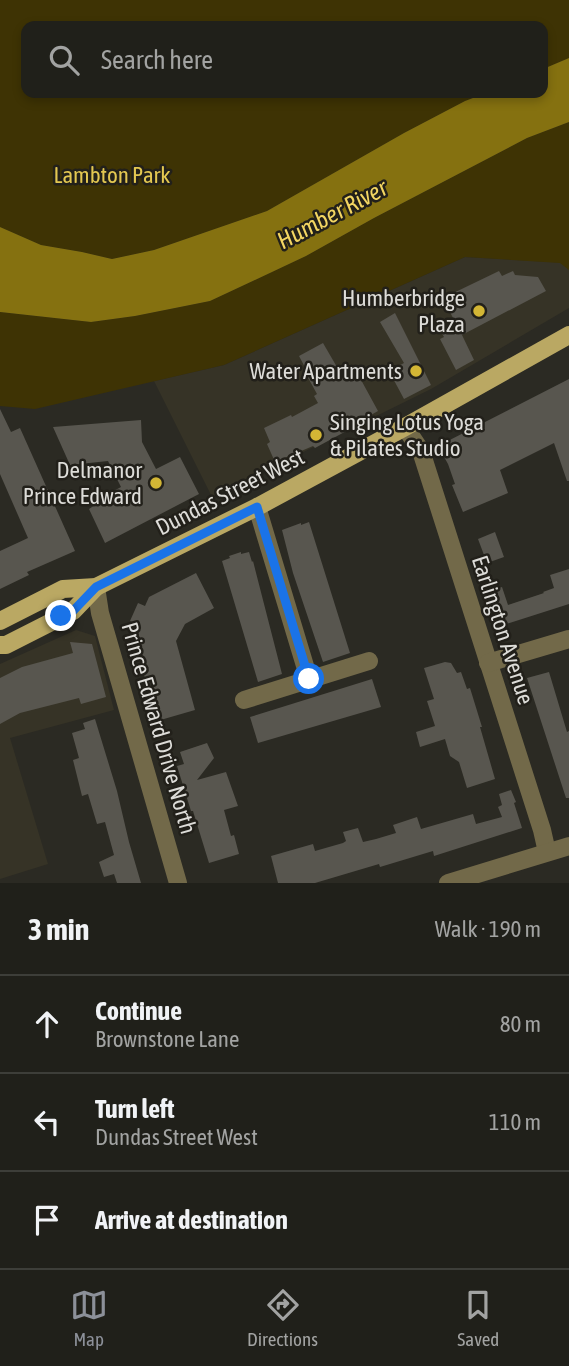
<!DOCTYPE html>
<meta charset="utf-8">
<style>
body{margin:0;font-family:"Asap Condensed",sans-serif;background:#2d2d27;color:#f1f3f6}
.stop{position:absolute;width:21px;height:21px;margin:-16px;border:5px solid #1a73e8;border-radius:50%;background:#fff}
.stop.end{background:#1a73e8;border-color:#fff;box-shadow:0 2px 7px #0008}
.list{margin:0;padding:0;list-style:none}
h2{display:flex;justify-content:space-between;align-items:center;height:91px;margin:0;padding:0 28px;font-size:30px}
h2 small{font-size:23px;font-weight:400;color:#a2a3a2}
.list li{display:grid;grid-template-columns:46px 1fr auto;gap:21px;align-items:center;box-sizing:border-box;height:98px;padding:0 28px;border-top:2px solid #3d3e39}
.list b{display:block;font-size:26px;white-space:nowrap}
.list p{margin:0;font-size:23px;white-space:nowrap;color:#a2a3a2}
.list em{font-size:23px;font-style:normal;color:#a2a3a2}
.icon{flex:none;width:38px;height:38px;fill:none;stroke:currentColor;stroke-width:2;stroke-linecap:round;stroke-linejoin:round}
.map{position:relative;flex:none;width:569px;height:883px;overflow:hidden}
.search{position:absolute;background:#20201a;box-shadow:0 4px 10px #0003;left:21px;right:21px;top:21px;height:77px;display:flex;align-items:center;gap:18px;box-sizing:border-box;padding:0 24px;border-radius:14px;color:#a2a3a2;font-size:26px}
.sheet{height:385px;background:#20201a}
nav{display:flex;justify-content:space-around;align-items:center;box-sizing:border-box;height:98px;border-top:2px solid #3d3e39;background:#20201a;font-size:19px;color:#a2a3a2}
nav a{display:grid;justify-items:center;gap:4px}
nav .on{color:#8c9099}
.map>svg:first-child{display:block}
.built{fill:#363326}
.green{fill:#3e3304}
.water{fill:#857110}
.building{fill:#58564f}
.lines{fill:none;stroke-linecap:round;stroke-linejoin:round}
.minor{stroke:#726949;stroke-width:18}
.major{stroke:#baa863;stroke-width:18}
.route{stroke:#1a73e8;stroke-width:9}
.poi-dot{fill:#d3b635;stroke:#22201a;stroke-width:2.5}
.labels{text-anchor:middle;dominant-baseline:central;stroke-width:5;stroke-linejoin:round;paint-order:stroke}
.park-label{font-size:23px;fill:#e3c751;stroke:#22201a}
.poi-label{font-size:23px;fill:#dddcd8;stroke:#22201a;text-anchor:end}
.street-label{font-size:23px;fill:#dddcd8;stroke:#22201a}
.water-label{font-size:24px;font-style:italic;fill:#f3d662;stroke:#22201a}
</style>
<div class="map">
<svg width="569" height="883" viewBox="0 0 569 883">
<rect width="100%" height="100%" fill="#2b2a23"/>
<g class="built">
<path d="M465 257 569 263V308L431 389 212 497 154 381 224 365Z"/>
<path d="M76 630 95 636 114 710 10 738 48 864 0 879V664Z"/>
</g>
<g class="green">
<path d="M0 0H569V58L543 69V26H26V93H486L465 101 404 133 267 211 154 250 112 259 82 252 41 245 0 227Z"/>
<path d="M569 122V270L560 263 465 257 224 365 35 409 0 406V312L91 322 135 316 210 301 306 256 374 218 527 138Z"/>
</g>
<path class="water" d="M569 58V122L527 138 374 218 306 256 210 301 135 316 91 322 0 312V227L41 245 82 252 112 259 154 250 267 211 404 133 465 101 486 93H543V69Z"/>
<g class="building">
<path d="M499 271 502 276 513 271 515 275 538 277 546 291 462 335 474 360 456 370 440 339 444 337 441 332 456 324 443 298Z"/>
<path d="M395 313 431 385 404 399 389 371 404 363 380 322Z"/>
<path d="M323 343 341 374 354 367 378 411 362 420 363 422 315 448 313 446 275 462 267 444 270 442 264 428 291 415 292 417 318 403 314 396 317 394 306 374 308 373 299 356Z"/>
<path d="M569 379V481H567L554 443 500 470 508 493 463 512 452 485 455 484 448 464 438 446Z"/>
<path d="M0 409 11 432 20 428 75 551 27 572 29 575 0 589V551L28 538 0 474Z"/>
<path d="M141 420 142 442 156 469 180 457 199 494 105 543 89 509 95 505 93 502 121 487 108 461 70 465 53 427Z"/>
<path d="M309 522 350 653 323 662 293 573 282 530 301 523V525Z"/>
<path d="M495 532 504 557 487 563 478 539Z"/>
<path d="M241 552V554L249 552 252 562 253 561 282 674 258 682 222 561 230 558 229 556Z"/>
<path d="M569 569V604L500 626 489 591 502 587 508 605 544 593 543 592 554 588 550 575Z"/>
<path d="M196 573 214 608 185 624 176 641 195 710 157 721 132 632 137 624 130 621 138 603 145 606 149 597Z"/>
<path d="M70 642 92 644 106 697 81 704 79 698 20 713 0 724V678L22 667 73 653Z"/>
<path d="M445 662 451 663 457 673 461 672 467 689 470 688 482 727H480L495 779 467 788 459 762 450 756 445 739 420 747 416 732 435 726 427 701 434 699 424 668Z"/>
<path d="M549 672 567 732 569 731V798H566L527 678Z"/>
<path d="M372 679 381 707 258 743 250 717Z"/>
<path d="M95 719 117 791 129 842 141 883H117L114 874 104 877 99 862 114 855 105 822 97 824 88 794 82 796 73 760 79 758 72 733 85 729 83 723Z"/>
<path d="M207 743 214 758 197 780 226 772 238 806 224 810 231 836 234 835 239 854 209 863 193 811H191L177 766 184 764 180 752Z"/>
<path d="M511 790 516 802 514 803 522 828 434 856 433 851 380 867 379 864 315 883H278L271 856 313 844 315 851 343 843 346 841 343 832 358 828 363 842 376 839 396 833 393 825 417 817 421 829 473 814 476 824 502 817 498 807 502 805 499 794Z"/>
</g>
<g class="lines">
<g class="minor">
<path d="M405 427 421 451 542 830 547 852"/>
<path d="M257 507 309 679"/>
<path d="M96 587 100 613 178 883"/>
<path d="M488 663 569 639"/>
<path d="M244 700 369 661"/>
<path d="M448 883 569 846"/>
</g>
<g class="major">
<path d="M0 621 63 589 96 587 257 507 405 427 569 335"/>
<path d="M0 645H6L73 611 96 587"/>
</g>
</g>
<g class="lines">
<path class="route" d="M61 616 73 611 96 587 257 507 309 679"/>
</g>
<g class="poi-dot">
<circle cx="479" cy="311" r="7"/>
<circle cx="416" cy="371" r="7"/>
<circle cx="316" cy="435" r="7"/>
<circle cx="156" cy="483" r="7"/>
</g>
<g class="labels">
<g class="park-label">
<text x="112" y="175">Lambton Park</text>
</g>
<g class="poi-label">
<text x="465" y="298">Humberbridge<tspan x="465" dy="26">Plaza</tspan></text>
<text x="402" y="371">Water Apartments</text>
<text x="330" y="422" text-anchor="start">Singing Lotus Yoga<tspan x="330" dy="26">&amp; Pilates Studio</tspan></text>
<text x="142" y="470">Delmanor<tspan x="142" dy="26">Prince Edward</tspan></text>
</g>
<g class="street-label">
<text transform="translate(230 492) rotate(-27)">Dundas Street West</text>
<text transform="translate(503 630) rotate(72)">Earlington Avenue</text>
<text transform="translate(159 728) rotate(74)">Prince Edward Drive North</text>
</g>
<g class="water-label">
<text transform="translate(332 214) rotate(-28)">Humber River</text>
</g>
</g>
</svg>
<div class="stop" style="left:309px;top:679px"></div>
<div class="stop end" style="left:61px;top:616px"></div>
<div class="search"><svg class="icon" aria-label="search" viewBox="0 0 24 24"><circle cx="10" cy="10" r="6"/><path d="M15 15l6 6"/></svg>Search here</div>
</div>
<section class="sheet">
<h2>3 min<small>Walk · 190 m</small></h2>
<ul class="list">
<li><svg class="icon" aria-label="ahead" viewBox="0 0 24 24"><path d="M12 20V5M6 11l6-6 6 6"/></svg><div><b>Continue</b><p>Brownstone Lane</p></div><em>80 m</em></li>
<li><svg class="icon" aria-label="left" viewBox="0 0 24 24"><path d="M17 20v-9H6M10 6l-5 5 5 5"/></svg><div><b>Turn left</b><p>Dundas Street West</p></div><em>110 m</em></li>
<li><svg class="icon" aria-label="arrive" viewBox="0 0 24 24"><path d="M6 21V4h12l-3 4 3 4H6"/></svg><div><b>Arrive at destination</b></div></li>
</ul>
</section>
<nav>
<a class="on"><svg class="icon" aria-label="map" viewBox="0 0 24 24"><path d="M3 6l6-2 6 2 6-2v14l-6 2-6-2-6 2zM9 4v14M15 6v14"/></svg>Map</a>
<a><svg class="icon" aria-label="directions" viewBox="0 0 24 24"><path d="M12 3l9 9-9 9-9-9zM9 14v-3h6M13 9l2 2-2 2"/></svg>Directions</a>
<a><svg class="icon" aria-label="saved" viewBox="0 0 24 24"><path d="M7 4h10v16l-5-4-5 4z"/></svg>Saved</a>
</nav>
